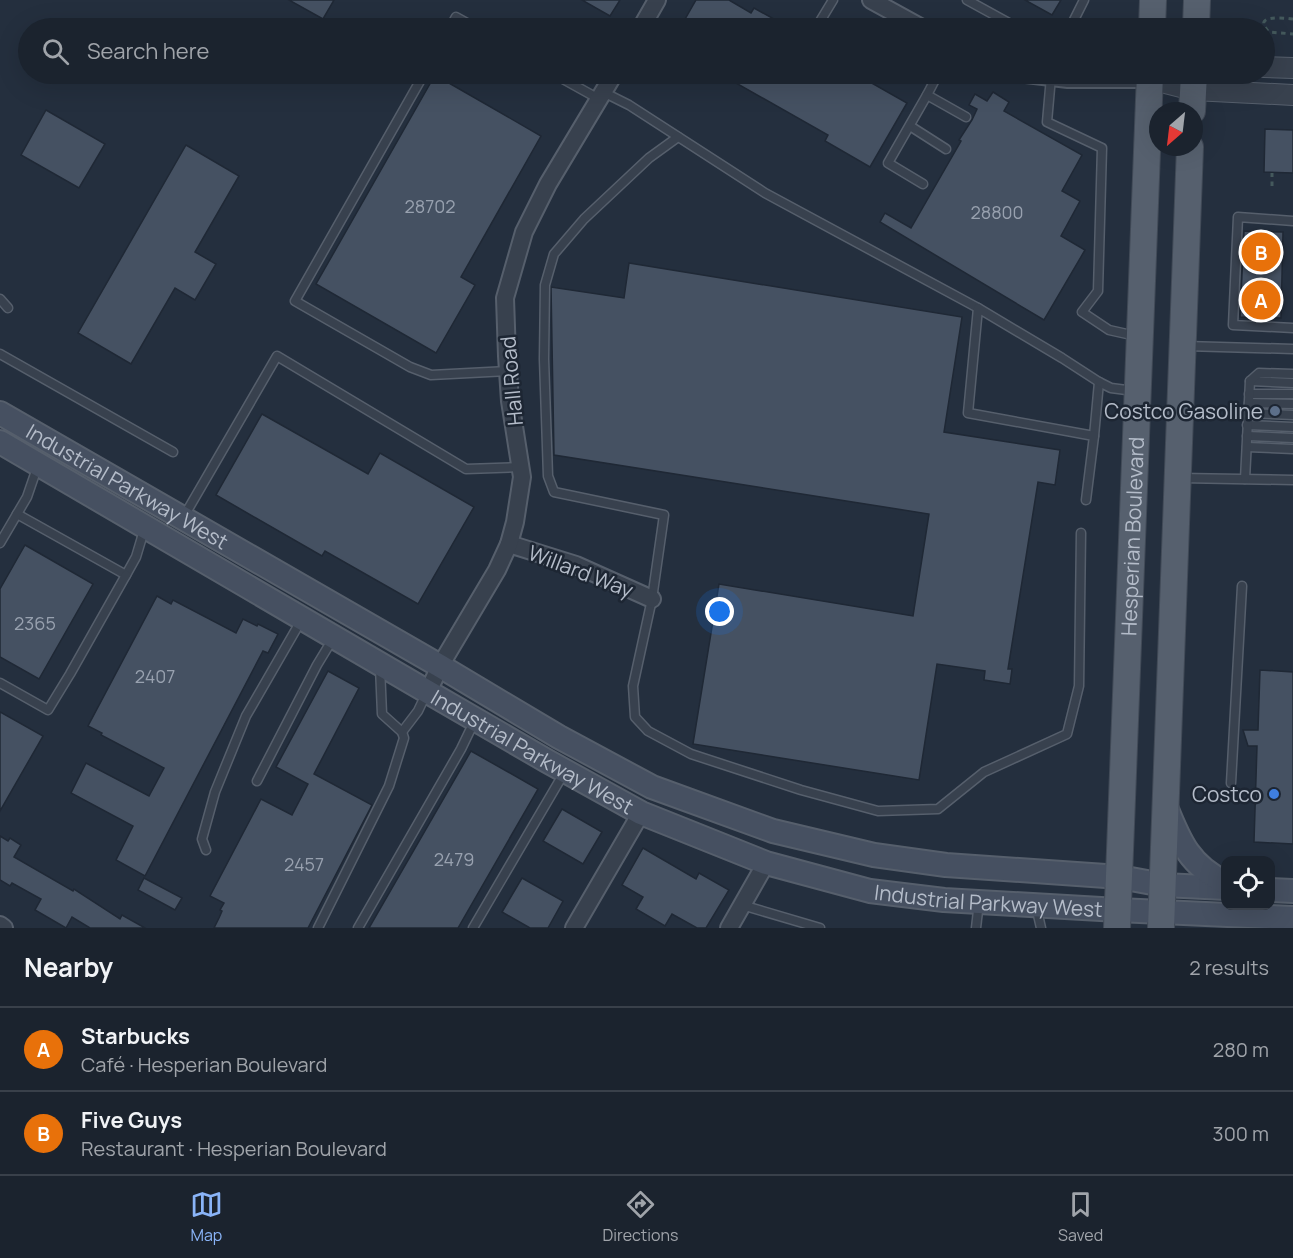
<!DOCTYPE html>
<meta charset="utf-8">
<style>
body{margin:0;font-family:Manrope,sans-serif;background:#242b36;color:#f1f3f6}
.controls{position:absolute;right:18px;bottom:18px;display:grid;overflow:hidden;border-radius:12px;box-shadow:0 6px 24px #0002}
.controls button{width:54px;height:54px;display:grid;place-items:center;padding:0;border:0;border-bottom:2px solid #39404a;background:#1b232e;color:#f1f3f6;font:30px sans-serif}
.compass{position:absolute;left:1149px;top:102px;width:54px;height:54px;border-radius:50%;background:#1b232e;box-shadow:0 6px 24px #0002;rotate:208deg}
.you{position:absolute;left:720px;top:612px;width:21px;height:21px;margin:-15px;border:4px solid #fff;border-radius:50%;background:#1a73e8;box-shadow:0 0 0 9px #1a73e833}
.badge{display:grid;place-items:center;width:39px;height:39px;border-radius:50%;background:#8ab4f8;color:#fff;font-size:20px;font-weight:700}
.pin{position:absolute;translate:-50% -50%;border:3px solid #fff;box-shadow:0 2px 6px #0006}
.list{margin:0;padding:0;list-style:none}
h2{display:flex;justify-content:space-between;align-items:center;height:78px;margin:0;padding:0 24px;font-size:26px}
h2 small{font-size:20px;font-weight:400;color:#a0a4aa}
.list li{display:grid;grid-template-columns:39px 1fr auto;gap:18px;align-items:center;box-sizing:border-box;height:84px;padding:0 24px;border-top:2px solid #39404a}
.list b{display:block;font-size:22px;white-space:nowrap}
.list p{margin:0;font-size:20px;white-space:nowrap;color:#a0a4aa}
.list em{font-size:20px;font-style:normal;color:#a0a4aa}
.icon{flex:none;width:33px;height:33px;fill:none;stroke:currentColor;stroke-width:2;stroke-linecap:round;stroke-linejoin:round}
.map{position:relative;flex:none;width:1293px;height:928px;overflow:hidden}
.search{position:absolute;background:#1b232e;box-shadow:0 6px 24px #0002;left:18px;right:18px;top:18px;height:66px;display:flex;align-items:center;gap:15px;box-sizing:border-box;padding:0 21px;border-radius:33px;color:#a0a4aa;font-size:22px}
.sheet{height:246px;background:#1b232e}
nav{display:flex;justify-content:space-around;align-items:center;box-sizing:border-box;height:84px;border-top:2px solid #39404a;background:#1b232e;font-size:16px;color:#a0a4aa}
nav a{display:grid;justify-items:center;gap:3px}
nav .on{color:#8ab4f8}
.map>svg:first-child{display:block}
.building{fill:#455162;stroke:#1f2835;stroke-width:1.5}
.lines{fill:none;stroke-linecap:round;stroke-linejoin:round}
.service-casing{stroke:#565f6c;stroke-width:11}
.minor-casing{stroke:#565f6c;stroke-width:20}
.tertiary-casing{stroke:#565f6c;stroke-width:22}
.secondary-casing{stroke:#565f6c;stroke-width:26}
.primary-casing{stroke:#414a57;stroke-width:28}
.path{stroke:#44595c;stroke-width:3;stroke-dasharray:4.5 4.5;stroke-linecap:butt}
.service{stroke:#38414e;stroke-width:8}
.minor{stroke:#38414e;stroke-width:16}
.tertiary{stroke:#38414e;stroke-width:20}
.secondary{stroke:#465061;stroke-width:22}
.primary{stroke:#56606e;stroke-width:26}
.service-dot{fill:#5c6f8a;stroke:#1d2633;stroke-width:2}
.shop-dot{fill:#3f7fe0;stroke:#1d2633;stroke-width:2}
.labels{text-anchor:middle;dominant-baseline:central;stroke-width:5;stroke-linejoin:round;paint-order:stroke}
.number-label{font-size:18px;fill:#98a1af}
.street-label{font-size:21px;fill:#b4bcc9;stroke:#1d2633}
.poi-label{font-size:21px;fill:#b4bcc9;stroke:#1d2633;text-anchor:end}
</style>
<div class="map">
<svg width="1293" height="928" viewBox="0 0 1293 928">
<rect width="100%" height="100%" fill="#242f3e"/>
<g class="building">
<path d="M289 0H334L323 19Z"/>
<path d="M582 0H620L610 16Z"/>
<path d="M696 0H729L751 13 754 8 790 28H680Z"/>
<path d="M1025 0H1061L1052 15Z"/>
<path d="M720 74H863L861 77 907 103 870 167 825 141 828 135Z"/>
<path d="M435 75 541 136 461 277 475 285 436 353 316 284Z"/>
<path d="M993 92 1009 102 1004 111 1082 155 1062 191 1080 201 1061 236 1085 250 1044 320 880 222 885 213 911 228 961 141 959 140 972 120 977 109 969 105 975 94 987 101Z"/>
<path d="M46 110 105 144 79 188 21 155Z"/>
<path d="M1265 129 1293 130V173L1264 172Z"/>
<path d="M186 145 239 176 195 252 216 264 195 300 175 288 131 364 78 333Z"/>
<path d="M1244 231 1283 232 1281 318 1240 317Z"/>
<path d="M629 263 962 317 944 432 1060 450 1055 485 1038 482 1008 669H1012L1010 684 984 680 985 671 937 664 919 780 693 744 719 584 913 616 929 514 554 455 551 287 624 298Z"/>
<path d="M262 414 368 474 380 453 474 507 418 604 325 551 322 556 216 495Z"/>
<path d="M25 545 93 584 39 679 0 657V589Z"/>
<path d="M157 596 171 604 173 600 236 633 243 619 257 626 258 624 278 634 268 653 263 651 145 876 116 860 133 826 71 793 86 763 149 796 164 768 101 735 102 733 88 726Z"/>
<path d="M1260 670 1293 672V844L1254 842 1257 746H1248L1243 730H1258Z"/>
<path d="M328 671 359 688 314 774 372 805 308 928H214L219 918 222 911 220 910 224 903 210 896 261 799 292 815 308 784 276 767Z"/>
<path d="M0 712 43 736 0 811Z"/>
<path d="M471 751 538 789 458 928H369Z"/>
<path d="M562 809 602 832 583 864 543 841Z"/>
<path d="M0 836 8 841 10 838 21 845 14 857 73 891 74 889 120 919 122 915 145 928H90L72 917 66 928 35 910 41 899 12 883 10 886 0 880Z"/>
<path d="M643 848 696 879 699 873 729 890 706 928H697L672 914 665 926 636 909 643 897 622 885Z"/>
<path d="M144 878 182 898 175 910 138 890Z"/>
<path d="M522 878 563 901 548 928H530L502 912Z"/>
</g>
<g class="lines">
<g class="service-casing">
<g id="service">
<path d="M967 0 1018 28"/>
<path d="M450 28 456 17 476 28"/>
<path d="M816 28 833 0"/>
<path d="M890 28 895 13"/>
<path d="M1070 28 1084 0"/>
<path d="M424 74 295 301 410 367 431 375 508 371"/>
<path d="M554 74 599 99"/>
<path d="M938 74 927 95 966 117"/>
<path d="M1051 77 1047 122 1102 148 1098 291 1082 312 1109 330 1136 336"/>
<path d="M603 92 629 105 765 193 978 308"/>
<path d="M910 126 946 149"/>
<path d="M678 137 649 158 584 219 554 254 545 285 544 359 548 476 554 492 664 515 652 599 633 686 635 717 648 731 691 754 801 790 878 811 938 809 984 772 1067 734 1079 686 1081 533"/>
<path d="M923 184 888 163 927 95"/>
<path d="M1293 221 1238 217 1233 325 1293 328"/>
<path d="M0 299 8 308"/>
<path d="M1185 346 1293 349"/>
<path d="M0 354 173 452"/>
<path d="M1250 381 1293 383"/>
<path d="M1249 394H1293"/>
<path d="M1249 403 1293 404"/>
<path d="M1248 413 1293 415"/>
<path d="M1247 425 1293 427"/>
<path d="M1094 436 1099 382"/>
<path d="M1247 436 1293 438"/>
<path d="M1247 447 1293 449"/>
<path d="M1181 478 1293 480"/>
<path d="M1245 479 1250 381 1259 373 1293 374"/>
<path d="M1086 500 1094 436 968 413 978 308 1062 358 1099 382 1111 388 1134 391"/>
<path d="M17 514 126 575 136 557 145 527"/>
<path d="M183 518 277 356 466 469 521 467"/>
<path d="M0 543 27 497 38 465"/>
<path d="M0 683 48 710 70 674 126 575"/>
<path d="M402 732 418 711 427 692"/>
<path d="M257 781 317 665 334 637"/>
<path d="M1231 783 1242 586"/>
<path d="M206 850 202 839 215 792 246 716 302 619"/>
<path d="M742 905 820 928"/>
<path d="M1036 906 1041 928"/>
<path d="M318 928 389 786 404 738 402 732 382 714 380 667"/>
<path d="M358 928 461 749 475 720"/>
<path d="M473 928 564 773"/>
<path d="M976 928 979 902"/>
</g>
</g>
<g class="minor-casing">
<g id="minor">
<path d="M871 0 922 28"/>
<path d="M641 28 657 0"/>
<path d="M1026 74 1068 79H1150"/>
<path d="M509 544 576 565 652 599"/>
<path d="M428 692 440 666 497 570 509 544 515 522 522 477 510 401 507 356 505 298 524 232 548 184 614 74"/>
<path d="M0 925 4 928"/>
<path d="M574 928 641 813"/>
<path d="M729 928 766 863"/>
</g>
</g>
<g class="tertiary-casing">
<g id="tertiary">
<path d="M1264 67 1293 68"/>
<path d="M1150 79 1193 90 1293 95"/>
</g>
</g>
<g class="secondary-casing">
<g id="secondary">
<path id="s1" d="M0 413 440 666 559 737 652 787 773 831 874 855 946 865 1120 877 1163 885 1226 888"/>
<path id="s2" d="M0 442 428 692 547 761 641 813 766 863 870 891 944 900 1118 910 1293 918"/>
<path d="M1166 807C1180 842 1190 866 1226 883"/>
<path d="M1270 890 1293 891"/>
</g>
</g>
<g class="primary-casing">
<g id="primary">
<path d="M1152 28 1153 0"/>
<path d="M1196 28 1197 0"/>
<path d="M1192 111 1194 74"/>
<path id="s3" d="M1117 928 1150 74"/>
<path d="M1161 928 1190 147"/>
</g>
</g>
<g class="path">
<path d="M1293 19C1284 18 1251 14 1269 32L1293 34"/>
<path d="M1272 186V173"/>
</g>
<use href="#service" class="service"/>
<use href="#minor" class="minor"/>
<use href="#tertiary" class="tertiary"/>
<use href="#secondary" class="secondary"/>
<use href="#primary" class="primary"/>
</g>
<circle class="service-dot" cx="1275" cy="411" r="6"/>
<circle class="shop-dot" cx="1274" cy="794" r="6"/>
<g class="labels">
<g class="number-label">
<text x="430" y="206">28702</text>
<text x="997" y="212">28800</text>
<text x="35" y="623">2365</text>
<text x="155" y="676">2407</text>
<text x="454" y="859">2479</text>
<text x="304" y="864">2457</text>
</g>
<g class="street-label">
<text transform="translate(511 381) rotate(-95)">Hall Road</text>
<text stroke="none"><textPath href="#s1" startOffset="147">Industrial Parkway West</textPath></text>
<text stroke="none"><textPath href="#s3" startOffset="392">Hesperian Boulevard</textPath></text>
<text transform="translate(581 571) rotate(21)">Willard Way</text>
<text stroke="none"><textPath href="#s2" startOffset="616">Industrial Parkway West</textPath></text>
<text stroke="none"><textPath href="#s2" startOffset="1102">Industrial Parkway West</textPath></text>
</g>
<g class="poi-label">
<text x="1263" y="411">Costco Gasoline</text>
<text x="1262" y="794">Costco</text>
</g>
</g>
</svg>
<div class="controls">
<button><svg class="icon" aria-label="locate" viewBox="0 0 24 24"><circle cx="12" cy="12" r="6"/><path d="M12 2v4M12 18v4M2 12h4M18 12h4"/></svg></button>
</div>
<svg class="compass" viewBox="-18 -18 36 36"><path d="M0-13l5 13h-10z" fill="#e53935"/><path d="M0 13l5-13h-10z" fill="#a0a4aa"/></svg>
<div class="you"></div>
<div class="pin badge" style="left:1261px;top:300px;background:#e8710a">A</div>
<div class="pin badge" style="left:1261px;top:252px;background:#e8710a">B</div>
<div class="search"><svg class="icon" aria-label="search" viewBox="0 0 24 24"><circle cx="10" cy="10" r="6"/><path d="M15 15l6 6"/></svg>Search here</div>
</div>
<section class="sheet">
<h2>Nearby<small>2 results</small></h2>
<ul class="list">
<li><span class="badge" style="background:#e8710a">A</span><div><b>Starbucks</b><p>Café · Hesperian Boulevard</p></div><em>280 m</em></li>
<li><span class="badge" style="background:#e8710a">B</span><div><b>Five Guys</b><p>Restaurant · Hesperian Boulevard</p></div><em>300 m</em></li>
</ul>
</section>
<nav>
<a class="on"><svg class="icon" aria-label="map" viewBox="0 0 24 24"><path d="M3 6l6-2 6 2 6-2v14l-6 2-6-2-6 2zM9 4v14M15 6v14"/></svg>Map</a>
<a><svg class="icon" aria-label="directions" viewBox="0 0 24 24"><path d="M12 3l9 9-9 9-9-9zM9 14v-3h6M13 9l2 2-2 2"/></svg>Directions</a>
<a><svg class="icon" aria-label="saved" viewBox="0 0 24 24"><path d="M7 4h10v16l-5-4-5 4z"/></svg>Saved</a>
</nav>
